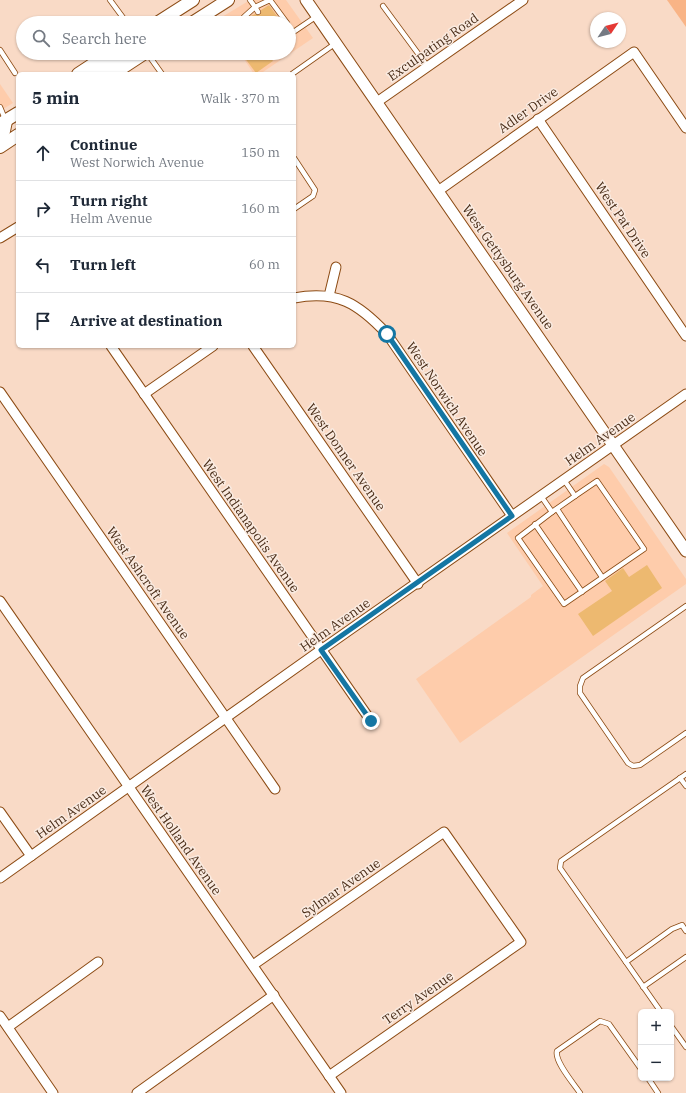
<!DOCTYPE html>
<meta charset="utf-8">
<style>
body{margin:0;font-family:"IBM Plex Serif",serif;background:#f6f6f7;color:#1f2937}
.controls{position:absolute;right:12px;bottom:12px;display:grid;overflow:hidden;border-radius:6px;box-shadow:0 1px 3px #0004}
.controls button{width:36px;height:36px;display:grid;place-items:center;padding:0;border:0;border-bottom:1px solid #e0e1e3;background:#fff;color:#1f2937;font:20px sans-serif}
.compass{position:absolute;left:590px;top:12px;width:36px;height:36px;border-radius:50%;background:#fff;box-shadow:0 1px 3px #0004;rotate:55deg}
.stop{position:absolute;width:12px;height:12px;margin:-9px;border:3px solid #1476a3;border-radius:50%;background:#fff}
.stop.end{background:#1476a3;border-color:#fff;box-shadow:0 1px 4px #0008}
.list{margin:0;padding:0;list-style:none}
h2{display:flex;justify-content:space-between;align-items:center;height:52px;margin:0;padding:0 16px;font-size:17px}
h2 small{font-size:13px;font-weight:400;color:#747a83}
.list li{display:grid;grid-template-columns:26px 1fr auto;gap:12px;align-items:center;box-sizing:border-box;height:56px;padding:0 16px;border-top:1px solid #e0e1e3}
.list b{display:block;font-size:15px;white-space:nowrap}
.list p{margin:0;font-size:13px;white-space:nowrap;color:#747a83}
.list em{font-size:13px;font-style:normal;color:#747a83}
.icon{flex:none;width:22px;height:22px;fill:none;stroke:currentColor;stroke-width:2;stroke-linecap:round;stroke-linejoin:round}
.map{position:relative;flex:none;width:686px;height:1093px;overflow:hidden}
.search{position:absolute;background:#fff;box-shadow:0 1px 3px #0004;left:16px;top:16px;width:280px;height:44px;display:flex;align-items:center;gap:10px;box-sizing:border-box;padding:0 14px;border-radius:22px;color:#747a83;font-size:15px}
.panel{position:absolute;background:#fff;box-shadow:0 1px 3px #0004;left:16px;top:72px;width:280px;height:276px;border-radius:6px}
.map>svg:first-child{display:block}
.built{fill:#feccab}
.green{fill:#f9b486}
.building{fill:#edb970}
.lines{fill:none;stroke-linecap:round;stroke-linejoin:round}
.service-casing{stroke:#8c4b14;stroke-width:6}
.minor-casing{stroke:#8c4b14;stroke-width:11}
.tertiary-casing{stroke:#8c4b14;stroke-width:13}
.secondary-casing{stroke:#8c4b14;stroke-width:14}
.service{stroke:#fff;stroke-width:4.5}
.minor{stroke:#fff;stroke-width:9}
.tertiary{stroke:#fff;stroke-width:11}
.secondary{stroke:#fff;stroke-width:12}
.route{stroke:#1476a3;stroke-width:5}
.labels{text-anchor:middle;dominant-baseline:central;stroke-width:3;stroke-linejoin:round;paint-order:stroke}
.street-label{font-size:13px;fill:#4a2d18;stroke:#faebe1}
</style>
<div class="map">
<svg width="686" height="1093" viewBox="0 0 686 1093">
<rect width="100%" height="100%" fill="#f9dac6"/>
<g class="built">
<path d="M250 0H286L313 38 260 74H254L240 53H289V23H219L217 20Z"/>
<path d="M0 84 13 103 0 111Z"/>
<path d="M604 464 609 467 686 579V584L460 743 416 679 531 597V595L543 586 507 533Z"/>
</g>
<path class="green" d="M667 0H686V27Z"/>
<g class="building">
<path d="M269 5 282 23H256L251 16 255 14 260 15 261 10Z"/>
<path d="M241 53H268L273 61 256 73Z"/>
<path d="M647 565 662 588 593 636 578 614 612 591 605 581 623 568 629 577Z"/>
</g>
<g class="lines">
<g class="service-casing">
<g id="service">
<path d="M110 0 127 23"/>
<path d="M383 6 428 67"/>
<path d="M258 12 255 7 270 0 287 23"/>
<path d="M248 23 244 17 255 7 250 0"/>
<path d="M289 35 317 16"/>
<path d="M0 50 15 73"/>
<path d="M147 53 162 74"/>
<path d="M292 74 336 43"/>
<path d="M0 107 5 119"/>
<path d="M294 158 315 190 313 196 294 209"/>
<path d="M541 496 552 512 575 496 564 480"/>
<path d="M557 509 602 577"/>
<path d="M552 512 518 538 564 604 644 549 597 481 575 496"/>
<path d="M535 524 582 592"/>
<path d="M686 606 583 678 580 686V693L628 763 633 766 640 765 686 733"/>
<path d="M680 778 686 786"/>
<path d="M626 962 672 929 682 925 686 931"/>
<path d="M643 987 686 957"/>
<path d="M661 1012 560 868 561 861 686 774"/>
<path d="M671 1026 686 1047"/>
<path d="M648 1078 658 1093"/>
<path d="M580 1093C574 1084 554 1061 557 1051L600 1021 609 1024 641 1069"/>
</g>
</g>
<g class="minor-casing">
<g id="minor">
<path d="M377 102 523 0"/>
<path d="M538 119 686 336"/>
<path d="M438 191 634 52 686 128"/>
<path d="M0 238 18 227"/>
<path d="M329 296 336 267"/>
<path d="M294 298C337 290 358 303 387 334L512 516"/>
<path d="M111 346 371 721"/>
<path d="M253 346 418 584"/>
<path d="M0 392 275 789"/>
<path d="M144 394 213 346"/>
<path d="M0 601 341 1093"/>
<path d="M0 812 31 856"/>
<path d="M0 878 321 650 686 394"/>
<path d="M253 965 444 832 521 942 329 1076"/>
<path d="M0 1016 53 1093"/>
<path d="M8 1027 98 962"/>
<path d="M137 1093 274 995"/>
</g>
</g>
<g class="tertiary-casing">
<path id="tertiary" d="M306 0 686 551"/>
</g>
<g class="secondary-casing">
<g id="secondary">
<path d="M157 23 193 0"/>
<path d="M192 23 228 0"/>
<path d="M78 74 110 53"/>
<path d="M97 74 129 53"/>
<path d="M113 74 145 53"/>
<path d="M0 124 18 113"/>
<path d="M0 135 4 131 6 121"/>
<path d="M0 147 18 135"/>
</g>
</g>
<use href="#service" class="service"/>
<use href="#minor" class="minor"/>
<use href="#tertiary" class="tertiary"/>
<use href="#secondary" class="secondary"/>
</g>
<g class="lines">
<path class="route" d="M371 721 321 650 512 516 387 334"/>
</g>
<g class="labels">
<g class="street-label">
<text transform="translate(433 47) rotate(-35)">Exculpating Road</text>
<text transform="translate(528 110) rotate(-35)">Adler Drive</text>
<text transform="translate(623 220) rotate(56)">West Pat Drive</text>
<text transform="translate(508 267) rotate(55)">West Gettysburg Avenue</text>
<text transform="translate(447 399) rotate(56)">West Norwich Avenue</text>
<text transform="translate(600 439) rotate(-35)">Helm Avenue</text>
<text transform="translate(346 457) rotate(55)">West Donner Avenue</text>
<text transform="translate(251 526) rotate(55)">West Indianapolis Avenue</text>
<text transform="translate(148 583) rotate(55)">West Ashcroft Avenue</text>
<text transform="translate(335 625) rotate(-35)">Helm Avenue</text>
<text transform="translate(71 812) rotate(-35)">Helm Avenue</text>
<text transform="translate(181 840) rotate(55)">West Holland Avenue</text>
<text transform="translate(341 888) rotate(-35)">Sylmar Avenue</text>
<text transform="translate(418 998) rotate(-35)">Terry Avenue</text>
</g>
</g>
</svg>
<div class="controls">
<button>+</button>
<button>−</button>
</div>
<svg class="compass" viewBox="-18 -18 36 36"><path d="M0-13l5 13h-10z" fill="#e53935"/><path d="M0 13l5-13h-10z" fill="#747a83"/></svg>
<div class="stop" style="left:387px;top:334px"></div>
<div class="stop end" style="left:371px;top:721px"></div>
<div class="search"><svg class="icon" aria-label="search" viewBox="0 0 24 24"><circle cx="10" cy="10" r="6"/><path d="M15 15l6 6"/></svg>Search here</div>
<section class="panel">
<h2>5 min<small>Walk · 370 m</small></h2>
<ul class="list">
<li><svg class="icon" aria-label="ahead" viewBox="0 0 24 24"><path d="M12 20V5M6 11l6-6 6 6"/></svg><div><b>Continue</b><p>West Norwich Avenue</p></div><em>150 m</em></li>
<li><svg class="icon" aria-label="right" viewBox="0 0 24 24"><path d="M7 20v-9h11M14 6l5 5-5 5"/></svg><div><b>Turn right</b><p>Helm Avenue</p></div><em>160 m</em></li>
<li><svg class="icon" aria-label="left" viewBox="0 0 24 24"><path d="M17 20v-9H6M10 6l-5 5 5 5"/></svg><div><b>Turn left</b></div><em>60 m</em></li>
<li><svg class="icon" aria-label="arrive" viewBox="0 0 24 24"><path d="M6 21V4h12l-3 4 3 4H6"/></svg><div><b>Arrive at destination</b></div></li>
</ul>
</section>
</div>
